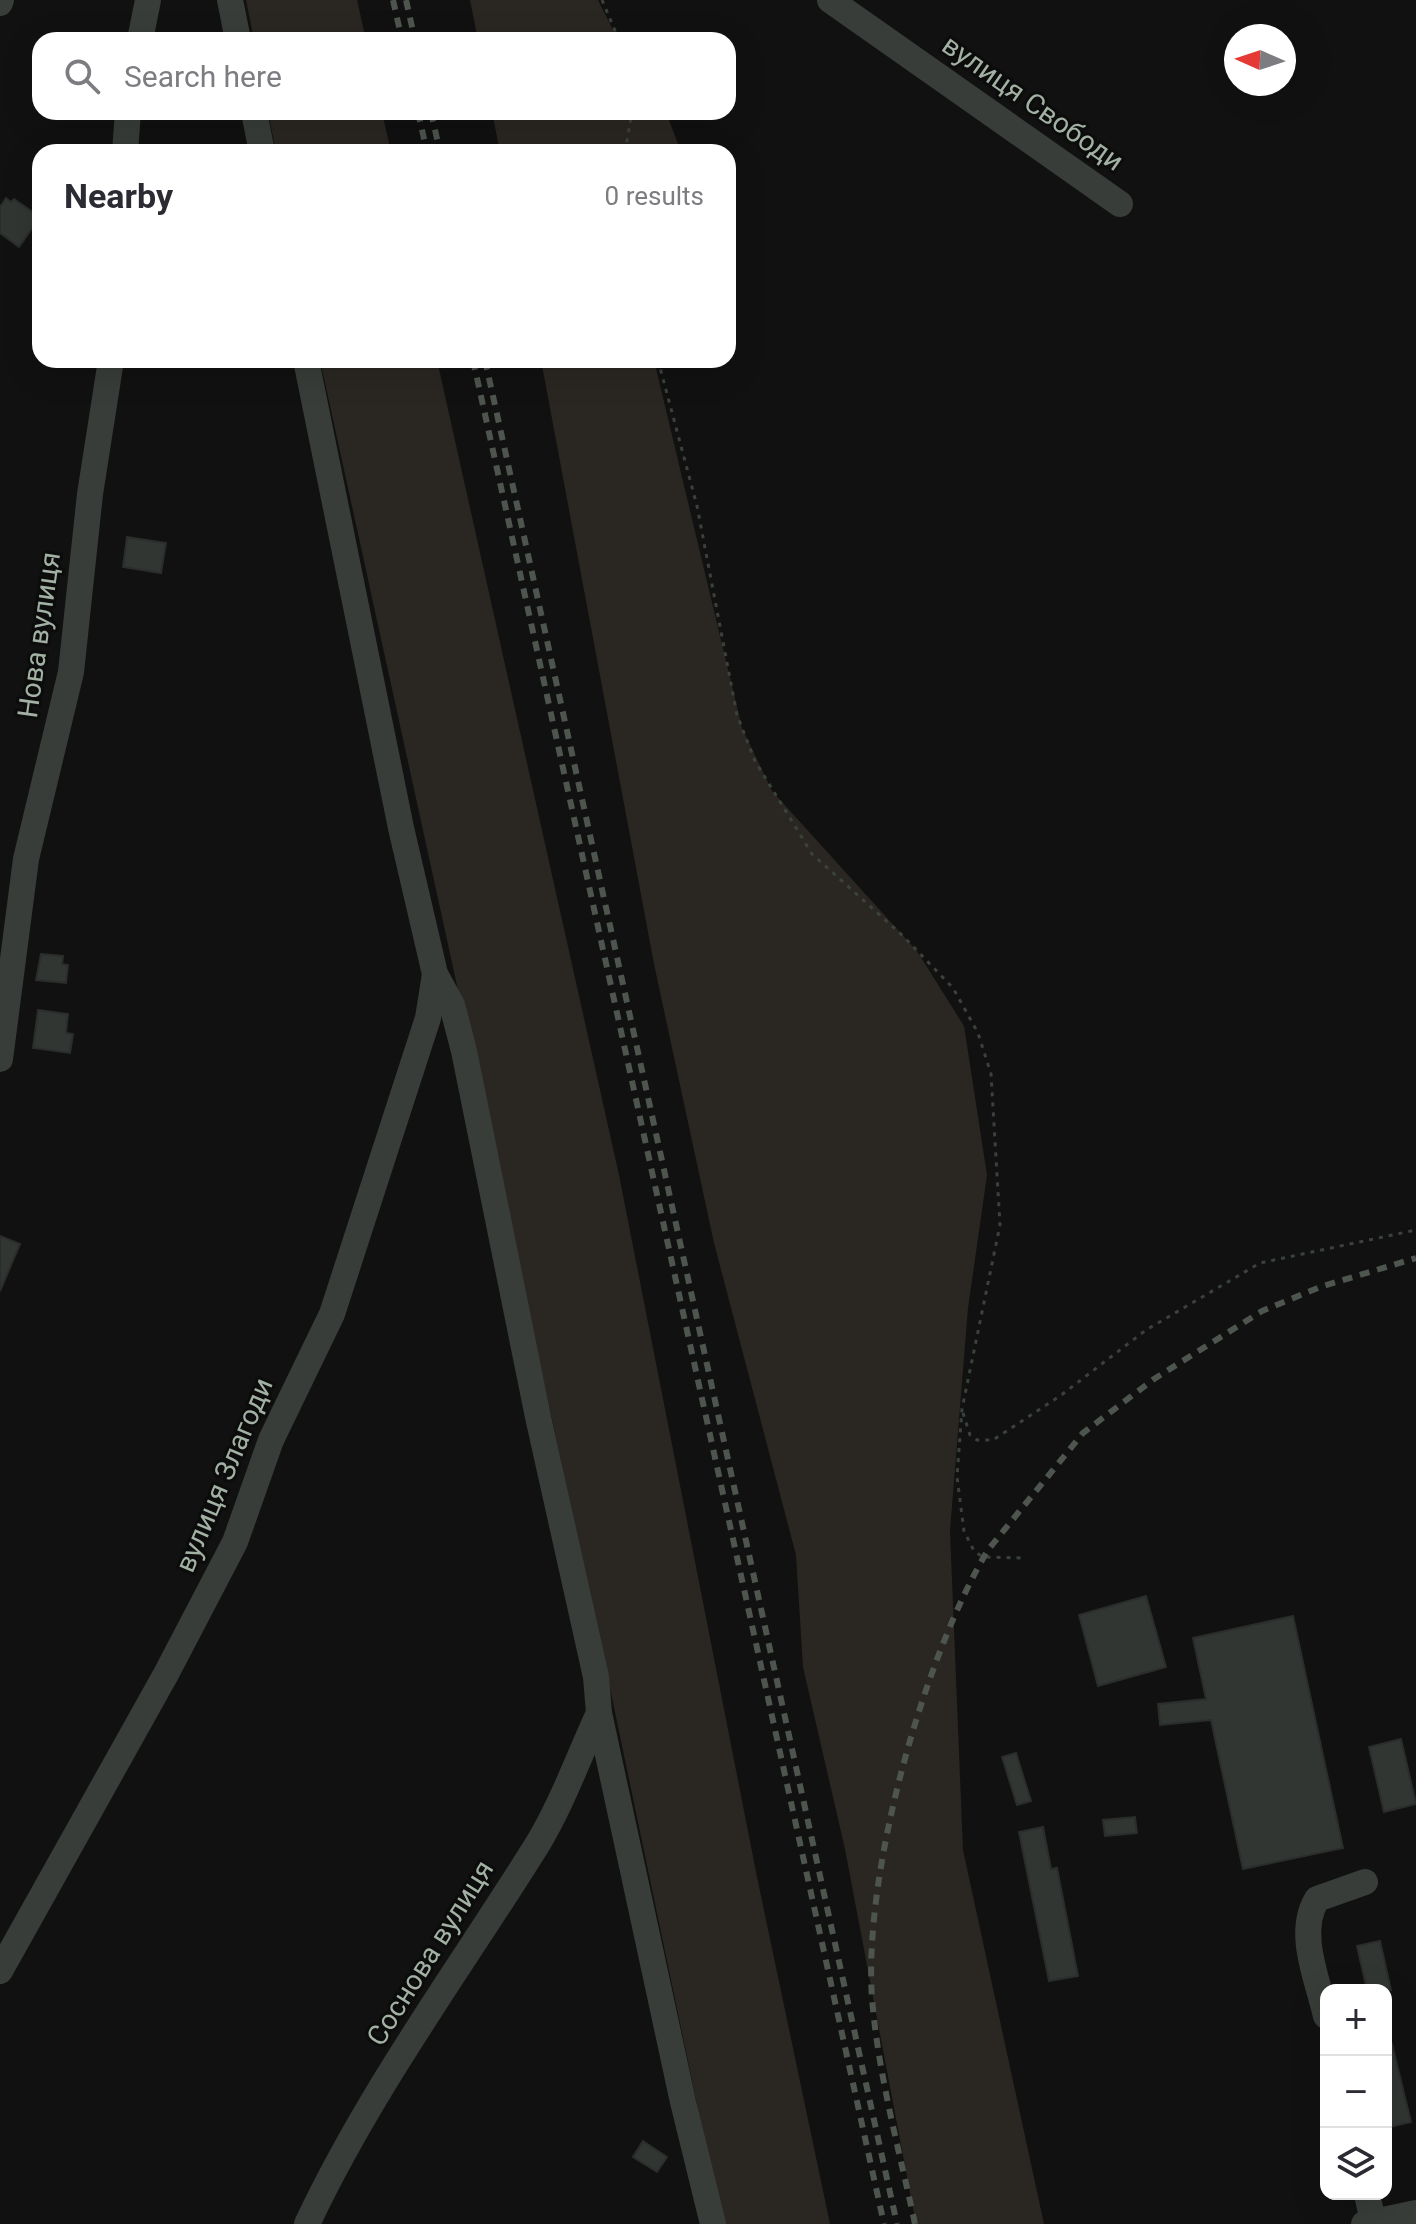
<!DOCTYPE html>
<meta charset="utf-8">
<style>
body{margin:0;font-family:Roboto,sans-serif;background:#f2f2f3;color:#2b2b33}
.controls{position:absolute;right:24px;bottom:24px;display:grid;overflow:hidden;border-radius:16px;box-shadow:0 8px 32px #0002}
.controls button{width:72px;height:72px;display:grid;place-items:center;padding:0;border:0;border-bottom:2px solid #e1e1e2;background:#fff;color:#2b2b33;font:40px sans-serif}
.compass{position:absolute;left:1224px;top:24px;width:72px;height:72px;border-radius:50%;background:#fff;box-shadow:0 8px 32px #0002;rotate:273deg}
.list{margin:0;padding:0;list-style:none}
h2{display:flex;justify-content:space-between;align-items:center;height:104px;margin:0;padding:0 32px;font-size:34px}
h2 small{font-size:26px;font-weight:400;color:#7c7c81}
.icon{flex:none;width:44px;height:44px;fill:none;stroke:currentColor;stroke-width:2;stroke-linecap:round;stroke-linejoin:round}
.map{position:relative;flex:none;width:1416px;height:2224px;overflow:hidden}
.search{position:absolute;background:#fff;box-shadow:0 8px 32px #0002;left:32px;top:32px;width:704px;height:88px;display:flex;align-items:center;gap:20px;box-sizing:border-box;padding:0 28px;border-radius:24px;color:#7c7c81;font-size:30px}
.panel{position:absolute;background:#fff;box-shadow:0 8px 32px #0002;left:32px;top:144px;width:704px;height:224px;border-radius:24px}
.map>svg:first-child{display:block}
.green{fill:#2a2723}
.building{fill:#323633;stroke:#2a2d2b;stroke-width:2}
.lines{fill:none;stroke-linecap:round;stroke-linejoin:round}
.path{stroke:#3b423c;stroke-width:3;stroke-dasharray:4 6;stroke-linecap:butt}
.minor{stroke:#383d39;stroke-width:26}
.rail{stroke:#4d554e;stroke-width:6;stroke-dasharray:10 8;stroke-linecap:butt}
.labels{text-anchor:middle;dominant-baseline:central;stroke-width:6;stroke-linejoin:round;paint-order:stroke}
.street-label{font-size:28px;fill:#a2b1a4;stroke:#0b0c0b}
</style>
<div class="map">
<svg width="1416" height="2224" viewBox="0 0 1416 2224">
<rect width="100%" height="100%" fill="#101110"/>
<g class="green">
<path d="M246 0H357L366 40H254Z"/>
<path d="M470 0H598L618 40H478Z"/>
<path d="M268 112H382L391 152H276Z"/>
<path d="M492 112H666L681 152H500Z"/>
<path d="M320 360H437L619 1175 757 1877 830 2224H722L592 1602Z"/>
<path d="M541 360H654L742 728 772 791 917 951 964 1026 987 1175 968 1308 950 1531 963 1850 1044 2224H916L845 1849 803 1667 796 1555 714 1243 654 964Z"/>
</g>
<g class="building">
<path d="M6 198 11 202 14 199 40 217 19 247 0 233V207Z"/>
<path d="M127 537 166 543 161 573 123 567Z"/>
<path d="M41 954 63 956 62 964 68 965 66 983 36 980Z"/>
<path d="M38 1010 68 1014 66 1033 73 1034 70 1053 33 1048Z"/>
<path d="M0 1236 20 1244 0 1291Z"/>
<path d="M1146 1596 1166 1667 1098 1686 1079 1615Z"/>
<path d="M1293 1616 1343 1848 1243 1869 1211 1720 1160 1725 1158 1704 1206 1699 1193 1638Z"/>
<path d="M1401 1739 1416 1804 1384 1812 1369 1747Z"/>
<path d="M1016 1753 1031 1801 1017 1805 1002 1757Z"/>
<path d="M1135 1817 1137 1833 1105 1836 1103 1820Z"/>
<path d="M1043 1827 1051 1869 1057 1868 1078 1976 1049 1981 1019 1832Z"/>
<path d="M1380 1941 1391 1990H1367L1357 1946Z"/>
<path d="M1386 2044H1392L1411 2122 1386 2128Z"/>
<path d="M643 2141 667 2157 657 2172 633 2157Z"/>
</g>
<g class="lines">
<g class="path">
<path d="M602 0 619 40"/>
<path d="M625 152 632 112"/>
<path d="M658 360 697 506 737 715 755 761 812 854 903 936 953 988 978 1033 991 1074 1000 1225 962 1409 957 1477 964 1531 974 1551 983 1557 1023 1558"/>
<path d="M963 1413 970 1435 977 1440H993L1060 1396 1146 1330 1260 1263 1416 1230"/>
</g>
<g class="minor">
<path d="M230 0 238 40"/>
<path d="M830 0 1120 204"/>
<path d="M0 3 1 0"/>
<path d="M140 40 148 0"/>
<path d="M254 112 262 152"/>
<path d="M125 152 128 112"/>
<path d="M306 360 401 828 435 974 452 1005 464 1051 538 1417 596 1677 599 1713 683 2102 713 2224"/>
<path d="M0 1059 26 859 71 672 90 494 111 360"/>
<path d="M0 1971 166 1674 235 1542 271 1440 332 1314 428 1018 435 974"/>
<path d="M1326 2016C1318 1980 1296 1933 1317 1899L1365 1882"/>
<path d="M1367 2194 1373 2222"/>
<path d="M307 2224C370 2090 459 1970 537 1845 562 1804 579 1756 599 1713"/>
<path d="M1364 2224 1416 2213"/>
</g>
<g class="rail">
<path d="M393 0 402 40"/>
<path d="M406 0 415 40"/>
<path d="M418 112 427 152"/>
<path d="M431 112 440 152"/>
<path d="M473 360 884 2224"/>
<path d="M485 360 897 2224"/>
<path d="M915 2224C899 2149 878 2074 872 1998 863 1874 924 1656 988 1550L1083 1433 1154 1379 1262 1311 1320 1287 1416 1258"/>
</g>
</g>
<g class="labels">
<g class="street-label">
<text transform="translate(1033 103) rotate(35)">вулиця Свободи</text>
<text transform="translate(39 635) rotate(-82)">Нова вулиця</text>
<text transform="translate(224 1475) rotate(-67)">вулиця Злагоди</text>
<text transform="translate(430 1953) rotate(-58)">Соснова вулиця</text>
</g>
</g>
</svg>
<div class="controls">
<button>+</button>
<button>−</button>
<button><svg class="icon" aria-label="layers" viewBox="0 0 24 24"><path d="M12 4l9 5-9 5-9-5zM3 14l9 5 9-5"/></svg></button>
</div>
<svg class="compass" viewBox="-18 -18 36 36"><path d="M0-13l5 13h-10z" fill="#e53935"/><path d="M0 13l5-13h-10z" fill="#7c7c81"/></svg>
<div class="search"><svg class="icon" aria-label="search" viewBox="0 0 24 24"><circle cx="10" cy="10" r="6"/><path d="M15 15l6 6"/></svg>Search here</div>
<section class="panel">
<h2>Nearby<small>0 results</small></h2>
<ul class="list">
</ul>
</section>
</div>
